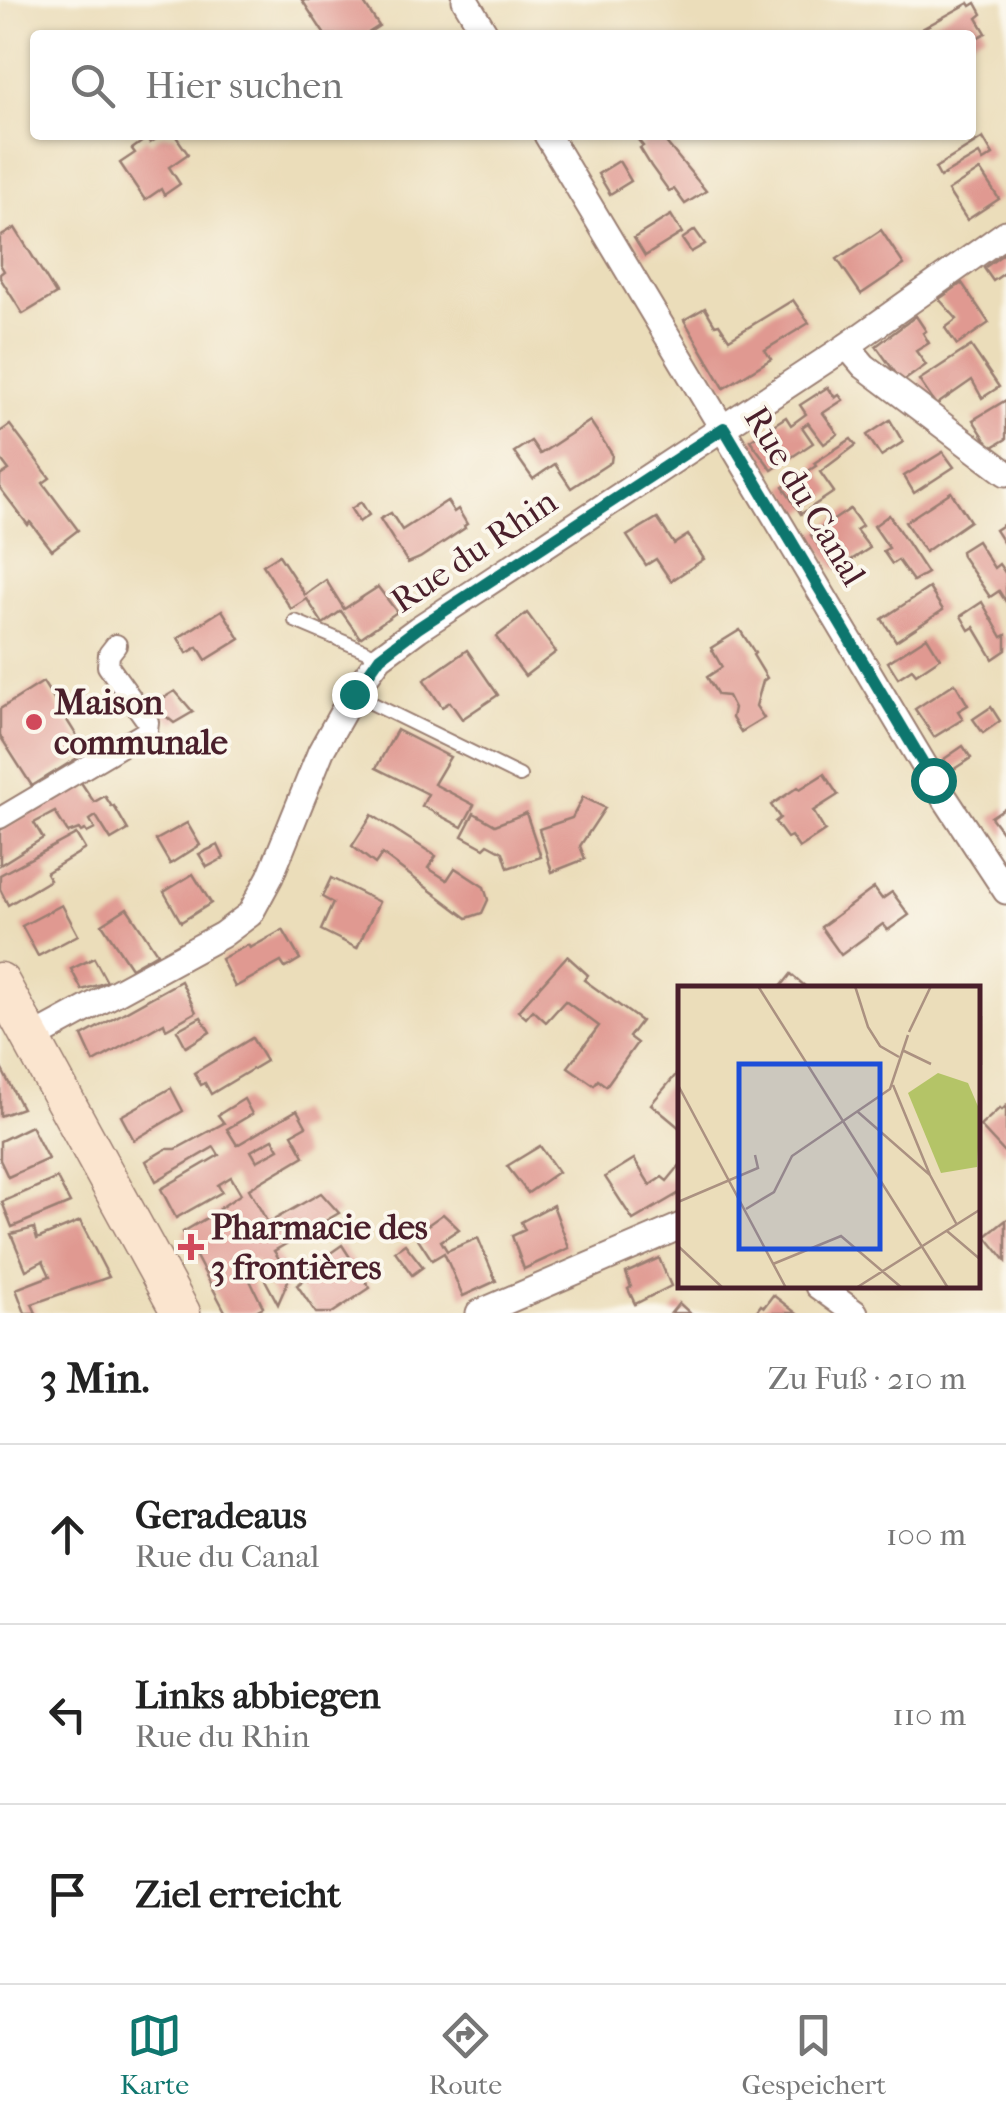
<!DOCTYPE html>
<html lang="de">
<meta charset="utf-8">
<style>
body{margin:0;font-family:"IM FELL French Canon",serif;background:#f2f2f2;color:#222}
.stop{position:absolute;width:30px;height:30px;margin:-22px;border:8px solid #0f766e;border-radius:50%;background:#fff}
.stop.end{background:#0f766e;border-color:#fff;box-shadow:0 2px 10px #0008}
.list{margin:0;padding:0;list-style:none}
h2{display:flex;justify-content:space-between;align-items:center;height:130px;margin:0;padding:0 40px;font-size:42px}
h2 small{font-size:32px;font-weight:400;color:#767676}
.list li{display:grid;grid-template-columns:65px 1fr auto;gap:30px;align-items:center;box-sizing:border-box;height:180px;padding:0 40px;border-top:2px solid #e0e0e0}
.list b{display:block;font-size:38px;white-space:nowrap}
.list p{margin:0;font-size:32px;white-space:nowrap;color:#767676}
.list em{font-size:32px;font-style:normal;color:#767676}
.icon{flex:none;width:55px;height:55px;fill:none;stroke:currentColor;stroke-width:2;stroke-linecap:round;stroke-linejoin:round}
.map{position:relative;flex:none;width:1006px;height:1313px;overflow:hidden}
.search{position:absolute;background:#fff;box-shadow:0 2px 8px #0004;left:30px;right:30px;top:30px;height:110px;display:flex;align-items:center;gap:25px;box-sizing:border-box;padding:0 35px;border-radius:10px;color:#767676;font-size:38px}
.sheet{height:670px;background:#fff}
nav{display:flex;justify-content:space-around;align-items:center;box-sizing:border-box;height:140px;border-top:2px solid #e0e0e0;background:#fff;font-size:28px;color:#767676}
nav a{display:grid;justify-items:center;gap:5px}
nav .on{color:#0f766e}
.map>svg:first-child{display:block}
.building{fill:#e09991;fill-rule:evenodd}
.lines{fill:none;stroke-linecap:round;stroke-linejoin:round}
.service-casing{stroke:#9a7e72;stroke-width:16}
.pedestrian-casing{stroke:#9a7e72;stroke-width:24}
.minor-casing{stroke:#9a7e72;stroke-width:29}
.secondary-casing{stroke:#9a7e72;stroke-width:41}
.service{stroke:#fff;stroke-width:12}
.pedestrian{stroke:#fff;stroke-width:20}
.minor{stroke:#fff;stroke-width:25}
.secondary{stroke:#fbe5cf;stroke-width:38}
.route{stroke:#0f766e;stroke-width:12}
.poi-dot{fill:#d1495b;stroke:#fbf7ec;stroke-width:4}
.labels{text-anchor:middle;dominant-baseline:central;stroke-width:8;stroke-linejoin:round;paint-order:stroke}
.street-label{font-size:35px;fill:#4a1f2b;stroke:#fbf7ec}
.poi-label{font-size:35px;font-weight:bold;fill:#4a1f2b;stroke:#fbf7ec;text-anchor:start}
.inset-road{fill:none;stroke:#ab9181;stroke-width:2.5}
.view{fill:#1d4ed8;fill-opacity:0.15;stroke:#1d4ed8;stroke-width:5}
.inset-edge{fill:none;stroke:#4a1f2b;stroke-width:5}
</style>
<div class="map">
<svg width="1006" height="1313" viewBox="0 0 1006 1313">
<rect width="100%" height="100%" fill="#fbf7ec"/>
<filter id="ink" filterUnits="userSpaceOnUse"><feTurbulence type="fractalNoise" baseFrequency=".01" numOctaves="2"/><feDisplacementMap in="SourceGraphic" scale="20" xChannelSelector="R" yChannelSelector="G"/><feConvolveMatrix kernelMatrix="1 2 1 2 8 2 1 2 1" color-interpolation-filters="sRGB"/></filter>
<filter id="wash" filterUnits="userSpaceOnUse"><feTurbulence type="fractalNoise" baseFrequency=".0048" numOctaves="4" result="noise"/><feDisplacementMap in="SourceGraphic" scale="40" xChannelSelector="R" yChannelSelector="G"/><feGaussianBlur stdDeviation="2.25" result="paint"/><feColorMatrix in="noise" values="0 0 0 0 0 0 0 0 0 0 0 0 0 0 0 0 0 1.4 0 .05"/><feComposite in="paint" operator="in"/></filter>
<g filter="url(#wash)">
<rect width="100%" height="100%" fill="#ebddba"/>
<g id="blocks">
<g class="building">
<path d="M302 0H362L379 26 365 35H325Z"/>
<path d="M969 3 971 6 976 3 982 14 977 18 986 33 971 41V35H926L922 29Z"/>
<path d="M162 135H175L188 154 169 167 180 184 164 195 161 189 145 200 120 163 135 153 132 149 147 138 150 143Z"/>
<path d="M634 135H660L706 191 685 204 674 189 669 191 651 166 640 148 643 146Z"/>
<path d="M983 138 993 155 983 161 979 154 940 177 935 168Z"/>
<path d="M619 161 631 181 610 194 598 174Z"/>
<path d="M980 170 999 199 967 220 948 191Z"/>
<path d="M671 215 682 233 645 256 634 238Z"/>
<path d="M15 228 56 294 23 314 0 278V274L4 271 0 264V237Z"/>
<path d="M695 230 705 244 691 252 682 239Z"/>
<path d="M881 230 904 265 861 294 837 259Z"/>
<path d="M1006 252V272L993 281 984 268Z"/>
<path d="M962 283 989 323 957 345 945 328 957 319 939 299Z"/>
<path d="M793 300 809 323 765 350 771 359 724 388 684 320 705 308 715 325 719 324 729 339Z"/>
<path d="M916 316 926 331 923 333 929 343 916 351 926 365 902 382 876 346Z"/>
<path d="M971 346 999 387 982 398 972 380 936 405 919 380Z"/>
<path d="M828 387 835 398 839 395 843 400 823 413 838 434 824 444 808 423 802 427 813 443 772 470 750 440 786 417 791 425 806 414 800 405Z"/>
<path d="M1006 400V439L991 448 973 420Z"/>
<path d="M890 420 903 442 881 456 867 435Z"/>
<path d="M590 421 612 454 611 462 571 488 555 464 533 479 514 452 531 441 540 454Z"/>
<path d="M10 425 50 478 43 483 78 530 52 550 30 522 28 525 0 488V476L9 470 0 458V432Z"/>
<path d="M851 439 856 445 820 472 834 492 801 514 783 487 816 466 814 463Z"/>
<path d="M943 452 954 467 914 493 904 476Z"/>
<path d="M951 492 970 521 925 552 905 522Z"/>
<path d="M447 501 454 512 458 509 467 524 464 526 465 528 420 558 408 563 380 519 391 513 402 530Z"/>
<path d="M361 502 369 515 359 522 351 509Z"/>
<path d="M850 509 862 526 856 530 870 548 835 570 811 535Z"/>
<path d="M889 515 927 573 913 581 898 560 892 564 883 551 889 548 874 526Z"/>
<path d="M657 518 674 544 688 535 704 559 671 581 656 559 646 565 627 536Z"/>
<path d="M1006 523V547L995 530Z"/>
<path d="M977 541 994 568 999 564 1006 574V602L999 591 990 597 962 556 961 551Z"/>
<path d="M279 555 305 595 326 580 344 609 378 587 397 612 360 638 341 611 323 624 307 599 291 609 263 565Z"/>
<path d="M929 588 943 610 896 641 882 619Z"/>
<path d="M982 602 1002 637 1006 635V650L993 659 974 627 969 630 961 616Z"/>
<path d="M222 610 240 639 206 660 198 647 187 653 178 638Z"/>
<path d="M527 613 556 652 525 676 496 637Z"/>
<path d="M740 630 755 653 753 655 767 678 763 681 756 706 764 718 741 732 732 718 734 708 728 696 718 695 707 677 722 667 711 648Z"/>
<path d="M927 637 940 658 916 674 912 669 898 678 888 662Z"/>
<path d="M467 650 498 695 462 719 450 702 442 707 424 680Z"/>
<path d="M43 682 87 752 32 786 0 736V709Z"/>
<path d="M955 683 968 705 958 711 963 719 934 737 915 709Z"/>
<path d="M175 691 193 712 174 723 152 705Z"/>
<path d="M991 707 1000 721 983 733 973 719Z"/>
<path d="M397 730 450 757 434 784 474 805 462 827 422 806 428 794 376 768Z"/>
<path d="M963 746 971 758 951 771 944 759Z"/>
<path d="M824 774 838 795 813 811 825 831 799 848 791 836 787 838 775 822 780 818 771 805 798 787 800 789Z"/>
<path d="M80 781 94 802 105 796 112 807 114 806 128 830 111 840 96 816 90 820 95 829 87 833 85 830 81 832 79 829 68 833 55 812 34 823 43 838 0 865V830Z"/>
<path d="M583 797 605 808 580 846 585 859 552 872 539 829 572 818Z"/>
<path d="M1006 807V837L991 817Z"/>
<path d="M474 813 495 825 526 813 541 857 508 868 503 852 488 844 484 848 462 836Z"/>
<path d="M372 815 436 856 428 868 447 880 455 868 484 887 488 900 482 913 467 918 382 854 375 864 352 846Z"/>
<path d="M187 823 200 845 170 864 156 840Z"/>
<path d="M76 834 85 849 46 873 50 880 8 905 0 889V875Z"/>
<path d="M218 845 224 858 207 867 199 854Z"/>
<path d="M193 874 211 903 181 922 164 892Z"/>
<path d="M331 878 379 902 357 948 321 930 333 903 322 897Z"/>
<path d="M874 888 882 899 892 892 909 915 888 930 883 924 841 955 821 927Z"/>
<path d="M62 905 78 935 38 956 22 926Z"/>
<path d="M127 908 157 953 131 968 102 924Z"/>
<path d="M283 930 300 959 285 968 281 962 235 987 221 959 248 945 250 948Z"/>
<path d="M567 956 588 975 584 980 641 1021 629 1037 637 1043 606 1086 598 1080 594 1085 568 1067 599 1026 565 1001 546 1022 533 1010 526 1018 518 1011Z"/>
<path d="M94 958 107 982 82 990 71 969Z"/>
<path d="M791 974 807 988H780Z"/>
<path d="M181 981 196 1012 166 1029 164 1023 94 1062 82 1036Z"/>
<path d="M201 1017 210 1032 186 1047 177 1030Z"/>
<path d="M252 1038 266 1061 211 1094 205 1083 201 1085 194 1073Z"/>
<path d="M0 1066 22 1108 0 1116Z"/>
<path d="M681 1069V1129L651 1104Z"/>
<path d="M171 1088 183 1111 134 1140 121 1116Z"/>
<path d="M244 1099 252 1114 227 1129 237 1145 297 1110 306 1126 292 1134 304 1156 249 1189 268 1223 321 1193 339 1213 274 1251 290 1276 278 1304 255 1261 243 1266 263 1307 252 1313H226L183 1232 220 1210 219 1209 241 1194 231 1177 218 1185 222 1192 176 1218 161 1189 219 1155 214 1147 156 1181 146 1161 166 1149H176L224 1123 218 1115ZM273 1139 279 1149 257 1161 251 1151Z"/>
<path d="M1006 1106V1154L980 1126 1000 1108 1002 1110Z"/>
<path d="M31 1126 48 1159 8 1177 0 1160V1141Z"/>
<path d="M540 1146 558 1172 528 1193 507 1166Z"/>
<path d="M634 1159 650 1185 662 1177 667 1181 681 1164V1192L633 1220 605 1177Z"/>
<path d="M57 1178 70 1203 12 1227 2 1202Z"/>
<path d="M553 1205 569 1248 524 1269 512 1236 525 1230 521 1222Z"/>
<path d="M443 1214 459 1229 441 1241 447 1251 478 1238 496 1281 463 1296 444 1253 432 1260 415 1234Z"/>
<path d="M1006 1220V1261L986 1236Z"/>
<path d="M80 1221 109 1277 32 1304 36 1313H25L16 1289 50 1276 43 1261 26 1270 11 1234 34 1228 37 1239Z"/>
<path d="M405 1244 423 1267 412 1275 395 1251Z"/>
<path d="M342 1245 370 1288 332 1313H316L297 1285 310 1276 306 1270Z"/>
<path d="M659 1258 671 1286 635 1304 628 1289 631 1287 626 1273Z"/>
<path d="M773 1295 796 1313H755L761 1305 764 1307Z"/>
<path d="M679 1303 690 1313H671Z"/>
</g>
</g>
</g>
<g filter="url(#ink)">
<use href="#blocks" fill-opacity="0" stroke="#9a7e72" stroke-width="2.5"/>
<g class="lines">
<g class="service-casing">
<g id="service">
<path d="M295 621 380 657"/>
<path d="M353 694 520 776"/>
</g>
</g>
<g class="pedestrian-casing">
<path id="pedestrian" d="M0 818 147 731 148 722 108 666 109 654 116 645"/>
</g>
<g class="minor-casing">
<g id="minor">
<path d="M465 0 486 35"/>
<path d="M547 135 933 780 1006 891"/>
<path d="M847 346 864 366 1006 473"/>
<path d="M31 1039 222 935 250 914 270 877 321 751 353 694 380 657 418 629 847 346 1006 233"/>
<path d="M818 1286 855 1313"/>
<path d="M479 1313 681 1226"/>
</g>
</g>
<g class="secondary-casing">
<path id="secondary" d="M0 982 181 1313"/>
</g>
<use href="#service" class="service"/>
<use href="#pedestrian" class="pedestrian"/>
<use href="#minor" class="minor"/>
<use href="#secondary" class="secondary"/>
</g>
</g>
<g class="lines" filter="url(#ink)">
<path class="route" d="M354 694 380 657 418 628 724 428 933 780"/>
</g>
<g class="poi-dot">
<circle cx="34" cy="722" r="10"/>
<path d="M186 1232h10v10h10v10h-10v10h-10v-10h-10v-10h10z"/>
</g>
<g class="labels">
<g class="street-label">
<text transform="translate(805 496) rotate(59)">Rue du Canal</text>
<text transform="translate(474 551) rotate(-34)">Rue du Rhin</text>
</g>
<g class="poi-label">
<text x="54" y="702">Maison<tspan x="54" dy="40">communale</tspan></text>
<text x="211" y="1227">Pharmacie des<tspan x="211" dy="40">3 frontières</tspan></text>
</g>
</g>
<g transform="translate(678 986)">
<rect width="302" height="302" fill="#ebddba"/>
<path d="M260 87 290 97 302 125 299 181 263 187 230 107Z" fill="#b4c467"/>
<path class="inset-road" d="M80 0 270 302M177 0 190 41 202 60 221 71M303 30V79M231 46 253 0M224 64 253 78M0 99 108 302M215 99 252 189M180 126 252 189 279 239M0 216 80 182 77 169M68 223 96 206 114 170 212 103 230 49M269 245 303 274M0 260 45 302M95 278 163 250 224 302M178 302 303 223"/>
<path class="view" d="M61 78H202V263H61Z"/>
<rect width="302" height="302" class="inset-edge"/>
</g>
</svg>
<div class="stop" style="left:933px;top:780px"></div>
<div class="stop end" style="left:354px;top:694px"></div>
<div class="search"><svg class="icon" aria-label="search" viewBox="0 0 24 24"><circle cx="10" cy="10" r="6"/><path d="M15 15l6 6"/></svg>Hier suchen</div>
</div>
<section class="sheet">
<h2>3 Min.<small>Zu Fuß · 210 m</small></h2>
<ul class="list">
<li><svg class="icon" aria-label="ahead" viewBox="0 0 24 24"><path d="M12 20V5M6 11l6-6 6 6"/></svg><div><b>Geradeaus</b><p>Rue du Canal</p></div><em>100 m</em></li>
<li><svg class="icon" aria-label="left" viewBox="0 0 24 24"><path d="M17 20v-9H6M10 6l-5 5 5 5"/></svg><div><b>Links abbiegen</b><p>Rue du Rhin</p></div><em>110 m</em></li>
<li><svg class="icon" aria-label="arrive" viewBox="0 0 24 24"><path d="M6 21V4h12l-3 4 3 4H6"/></svg><div><b>Ziel erreicht</b></div></li>
</ul>
</section>
<nav>
<a class="on"><svg class="icon" aria-label="map" viewBox="0 0 24 24"><path d="M3 6l6-2 6 2 6-2v14l-6 2-6-2-6 2zM9 4v14M15 6v14"/></svg>Karte</a>
<a><svg class="icon" aria-label="directions" viewBox="0 0 24 24"><path d="M12 3l9 9-9 9-9-9zM9 14v-3h6M13 9l2 2-2 2"/></svg>Route</a>
<a><svg class="icon" aria-label="saved" viewBox="0 0 24 24"><path d="M7 4h10v16l-5-4-5 4z"/></svg>Gespeichert</a>
</nav>
